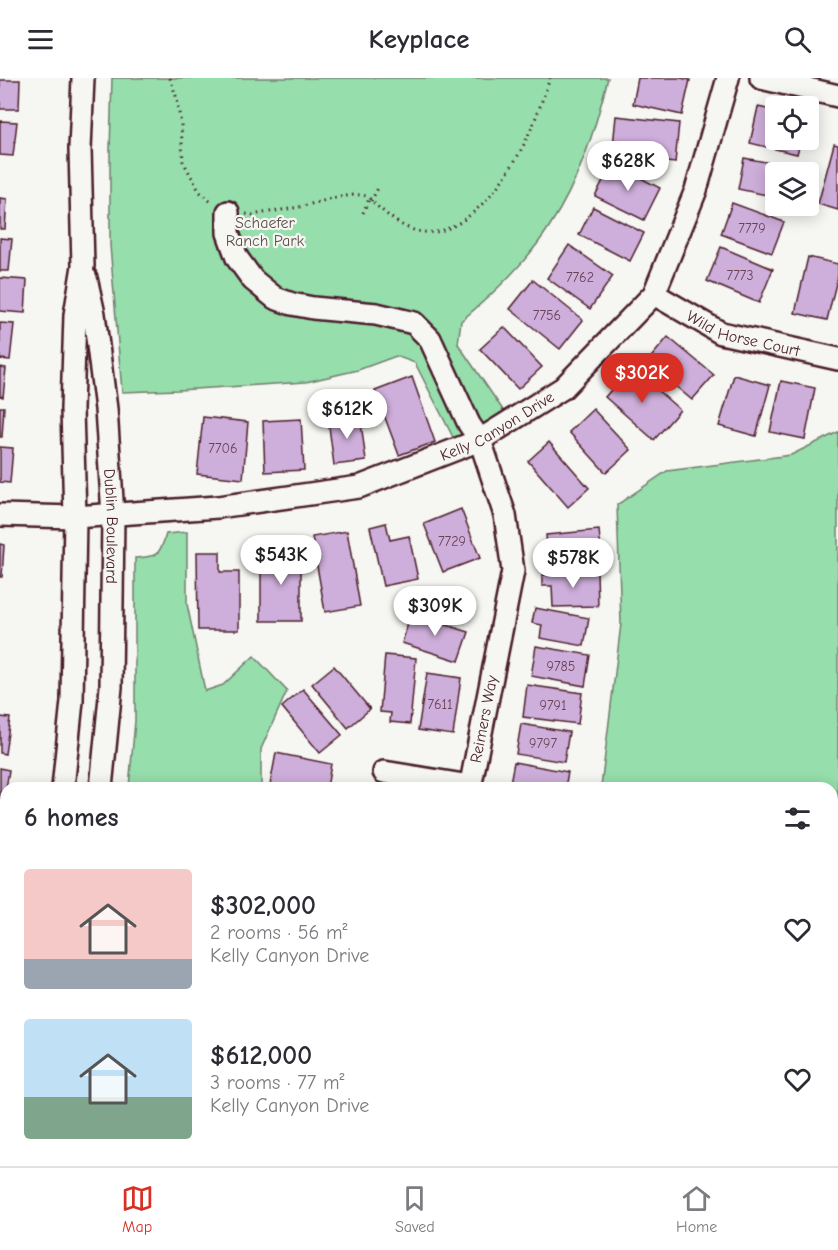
<!DOCTYPE html>
<html lang="en">
<head>
<meta charset="utf-8">
<style>
	:root { --surface:#fff; --page:#f7f7f7; --text:#2b2b33; --muted:#7c7c81; --line:#e1e1e2; --accent:#d93025 }
	body { margin:0; font-family:"Comic Neue",sans-serif; background:var(--page); color:var(--text); height:100vh; display:flex; flex-direction:column; font-size:22px; white-space:nowrap }
	* { box-sizing:border-box; margin:0 }
	p { font-size:20px; color:var(--muted) }
	.icon { flex:none; width:33px; height:33px; fill:none; stroke:currentColor; stroke-width:2; stroke-linecap:round; stroke-linejoin:round }
	.map { position:relative; flex:1; overflow:hidden }
	.drawer { position:absolute; left:0px; top:704px; width:838px; height:386px; display:flex; flex-direction:column; background:var(--surface); border-radius:18px 18px 0 0; box-shadow:0 3px 15px #0003 }
	.drawer>* { flex:none }
	.controls { position:absolute; left:765px; top:18px; display:grid; gap:12px }
	.controls a { display:grid; place-items:center; width:54px; height:54px; border-radius:6px; background:var(--surface); box-shadow:0 3px 15px #0003; font-size:30px }
	.price { position:absolute; translate:-50% -51px; padding:0 14px; border-radius:21px; background:#fff; color:#222; font-size:20px; line-height:39px; filter:drop-shadow(0 2px 3px #0008) }
	.price::after { content:''; position:absolute; left:50%; top:36px; width:18px; height:14px; margin-left:-9px; background:inherit; clip-path:polygon(0 0,100% 0,50% 100%) }
	.price.active { background:var(--accent); color:#fff }
	ul { padding:0; list-style:none }
	li { display:flex; align-items:center; gap:18px; height:150px; padding:0 24px }
	li span { display:grid; place-items:center; flex:none; width:168px; height:120px; border-radius:6px; color:#555 }
	li>.icon { margin-inline-start:auto }
	span .icon { width:72px; height:72px; fill:#fffc; stroke-width:1 }
	li b { font-size:26px }
	h2 { display:flex; justify-content:space-between; align-items:center; height:72px; padding:0 24px; font-size:26px }
	header { display:flex; justify-content:space-between; align-items:center; height:78px; padding:0 24px; background:var(--surface); font-size:27px; font-weight:800 }
	.menu { display:flex; justify-content:space-around; align-items:center; height:84px; border-top:2px solid var(--line); background:var(--surface); font-size:16px; color:var(--muted) }
	.menu a { display:grid; justify-items:center; gap:3px }
	.menu .active { color:var(--accent) }
	.map>svg:first-child { display:block }
	.green { fill:#96deac; stroke:#707e6c; stroke-width:1.5 }
	.building { fill:#ceaeda; stroke:#4a1f2b; stroke-width:1.5 }
	.lines { fill:none; stroke-linecap:round; stroke-linejoin:round }
	.minor-casing { stroke:#4a1f2b; stroke-width:26 }
	.path { stroke:#4a1f2b; stroke-width:3; stroke-dasharray:1.5 4.5; stroke-linecap:butt }
	.minor { stroke:#f6f6f2; stroke-width:21 }
	.labels { text-anchor:middle; stroke-width:4.5; stroke-linejoin:round; paint-order:stroke }
	.number-label { font-size:14px; fill:#6b4357 }
	.park-label { font-size:16px; fill:#5d4f4b; stroke:#f6f6f2 }
	.street-label { font-size:16px; fill:#4a1f2b; stroke:#f6f6f2 }
</style>
</head>
<body>
<header><svg class="icon" aria-label="menu" viewBox="0 0 24 24"><path d="M4 6h16M4 12h16M4 18h16"/></svg>Keyplace<svg class="icon" aria-label="search" viewBox="0 0 24 24"><circle cx="10" cy="10" r="6"/><path d="M15 15l6 6"/></svg></header>
<div class="map">
<svg width="838" height="1088" viewBox="0 0 838 1088">
	<rect width="100%" height="100%" fill="#f6f6f2"/>
	<filter id="ink" filterUnits="userSpaceOnUse"><feTurbulence type="fractalNoise" baseFrequency=".0167" numOctaves="2"/><feDisplacementMap in="SourceGraphic" scale="12" xChannelSelector="R" yChannelSelector="G"/><feConvolveMatrix kernelMatrix="1 2 1 2 8 2 1 2 1" color-interpolation-filters="sRGB"/></filter>
	<g filter="url(#ink)">
		<!-- green -->
		<g class="green">
			<path d="M112 0H608C595 52 579 104 549 149 526 185 494 215 461 243L458 266 505 335 455 363 415 285 396 278 358 292 306 304 178 312 122 314 110 167V73Z"/>
			<path d="M838 354V1088H536V1083H832V710L601 709 621 546 617 427 667 393 791 377Z"/>
			<path d="M187 454V526L205 613 223 607 254 578 287 613 261 671V709H129L135 643V480C156 479 160 478 166 456Z"/>
			<path d="M16 1083H267V1088H14Z"/>
		</g>
		<!-- building -->
		<g class="building">
			<path d="M638 0H681L690 2 682 37 633 26Z"/>
			<path d="M0 2H20L19 31H0Z"/>
			<path d="M758 29 776 33V62H801L797 76 750 65Z"/>
			<path d="M616 38 679 45 675 85 612 78Z"/>
			<path d="M0 43 17 44 13 78 0 77Z"/>
			<path d="M834 66 838 67V132L818 126Z"/>
			<path d="M744 80 792 89 791 94H776V119L738 111Z"/>
			<path d="M612 85 660 110 644 142 595 118Z"/>
			<path d="M0 120 7 121 5 151H0Z"/>
			<path d="M732 125 784 144 772 175 721 156Z"/>
			<path d="M593 129 644 155 630 183 579 157Z"/>
			<path d="M0 160 12 161 9 193H0Z"/>
			<path d="M569 167 613 198 590 231 547 200Z"/>
			<path d="M721 169 773 191 759 225 707 203Z"/>
			<path d="M808 179 838 186V197L827 242 795 235Z"/>
			<path d="M0 200 27 202 25 235 0 233Z"/>
			<path d="M533 202 583 242 560 271 510 231Z"/>
			<path d="M0 245 14 246 10 282 0 281Z"/>
			<path d="M504 249 542 289 518 311 480 271Z"/>
			<path d="M668 259 714 297 692 322 647 284Z"/>
			<path d="M0 289 6 290 3 319 0 318Z"/>
			<path d="M631 289 680 332 654 362 605 319Z"/>
			<path d="M734 297 770 307 756 358 719 348Z"/>
			<path d="M412 299 435 364 399 377 375 313Z"/>
			<path d="M781 303 815 310 805 361 770 354Z"/>
			<path d="M0 329H4L2 359H0Z"/>
			<path d="M593 331 631 372 606 395 569 354Z"/>
			<path d="M360 337 366 383 334 387 328 341Z"/>
			<path d="M203 339 248 344 243 401 197 396Z"/>
			<path d="M301 341 304 392 265 394 263 343Z"/>
			<path d="M549 364 589 410 568 429 528 383Z"/>
			<path d="M0 369 13 370 10 405 0 404Z"/>
			<path d="M461 431 480 480 443 494 424 446Z"/>
			<path d="M386 445 390 462 409 458 418 501 383 508 370 449Z"/>
			<path d="M599 452 602 484 549 490 546 457Z"/>
			<path d="M347 453 360 528 325 534 312 459Z"/>
			<path d="M0 466 4 467 2 499H0Z"/>
			<rect x="261" y="473" width="40" height="70"/>
			<path d="M197 474H220V494H239V552H198Z"/>
			<path d="M597 494 598 528 553 529 552 508H542V497Z"/>
			<path d="M535 530 589 540 584 568 540 560 542 547 532 545Z"/>
			<path d="M411 536 469 554 459 583 402 565Z"/>
			<path d="M536 568 590 577 585 608 531 598Z"/>
			<path d="M385 577 416 580 410 646 390 644 391 635 380 634Z"/>
			<path d="M334 588 370 631 348 650 312 606Z"/>
			<path d="M427 595 461 600 453 657 418 652Z"/>
			<path d="M527 607 582 615 578 646 523 639Z"/>
			<path d="M303 611 342 657 320 675 282 629Z"/>
			<path d="M0 639 10 640 5 676 0 675Z"/>
			<path d="M521 646 569 654 564 684 516 676Z"/>
			<path d="M276 675 331 686 327 710H283L270 707Z"/>
			<path d="M514 684 568 694 565 710H509Z"/>
			<path d="M0 690 9 692 4 724 0 723Z"/>
			<path d="M329 1083H382V1088L329 1087Z"/>
			<rect x="465" y="1083" width="46" height="5"/>
		</g>
		<g class="lines">
			<!-- minor casing -->
			<g class="minor-casing">
				<g id="minor">
					<path d="M761 0 838 18"/>
					<path d="M228 134V155L237 180 253 202 275 220 292 226 313 230 376 236 414 245 430 261 469 346 480 362 505 437 513 493 470 710"/>
					<path id="s1" d="M86 200 94 236 106 331 113 437 111 609 101 710"/>
					<path id="s2" d="M654 216 721 255 838 281"/>
					<path id="s3" d="M0 437 75 439 218 429 359 409 480 362 563 310 654 216 696 112 728 0"/>
					<path d="M384 694 470 708"/>
					<path d="M63 710 72 623 75 439 72 331 75 237 83 188 80 71 83 0"/>
					<path d="M0 960 6 946"/>
					<path d="M0 1051 6 1038"/>
					<path d="M416 1083V1088"/>
				</g>
			</g>
			<!-- path -->
			<g class="path">
				<path d="M170 0 176 18 181 46 183 83 199 113 212 125"/>
				<path d="M371 123 378 110"/>
				<path d="M363 135 369 121"/>
				<path d="M246 136 253 137C268 134 284 132 299 129 313 126 353 113 366 118 370 120 374 125 377 128 391 140 404 152 424 154 468 159 511 95 527 60 536 41 543 20 550 0"/>
			</g>
			<!-- minor -->
			<use href="#minor" class="minor"/>
		</g>
	</g>
	<g class="labels">
		<!-- number labels -->
		<g class="number-label">
			<text x="752" y="155">7779</text>
			<text x="740" y="202">7773</text>
			<text x="580" y="204">7762</text>
			<text x="547" y="242">7756</text>
			<text x="223" y="375">7706</text>
			<text x="452" y="468">7729</text>
			<text x="561" y="593">9785</text>
			<text x="440" y="631">7611</text>
			<text x="553" y="632">9791</text>
			<text x="543" y="670">9797</text>
		</g>
		<!-- park labels -->
		<g class="park-label">
			<text x="265" y="150">Schaefer<tspan x="265" dy="18">Ranch Park</tspan></text>
		</g>
		<!-- street labels -->
		<g class="street-label">
			<text dy="6" stroke="none"><textPath href="#s2" startOffset="99">Wild Horse Court</textPath></text>
			<text dy="6" stroke="none"><textPath href="#s3" startOffset="512">Kelly Canyon Drive</textPath></text>
			<text dy="6" stroke="none"><textPath href="#s1" startOffset="250">Dublin Boulevard</textPath></text>
			<text transform="translate(483 641) rotate(-79)" y="6">Reimers Way</text>
		</g>
	</g>
</svg>
<div class="controls">
<a><svg class="icon" aria-label="locate" viewBox="0 0 24 24"><circle cx="12" cy="12" r="6"/><path d="M12 2v4M12 18v4M2 12h4M18 12h4"/></svg></a>
<a><svg class="icon" aria-label="layers" viewBox="0 0 24 24"><path d="M12 4l9 5-9 5-9-5zM3 14l9 5 9-5"/></svg></a>
</div>
<b class="price" style="left:628px;top:114px">$628K</b>
<b class="price active" style="left:642px;top:326px">$302K</b>
<b class="price" style="left:347px;top:362px">$612K</b>
<b class="price" style="left:281px;top:508px">$543K</b>
<b class="price" style="left:573px;top:511px">$578K</b>
<b class="price" style="left:435px;top:559px">$309K</b>
<section class="drawer">
<h2>6 homes<svg class="icon" aria-label="filters" viewBox="0 0 24 24"><path d="M4 7h16M4 17h16"/><circle cx="9" cy="7" r="2"/><circle cx="15" cy="17" r="2"/></svg></h2>
<ul>
<li><span style="background:linear-gradient(#f6c9c9 75%,#9aa5b1 0)"><svg class="icon" aria-label="home" viewBox="0 0 24 24"><path d="M3 11l9-7 9 7M6 9v11h12V9"/></svg></span><div><b>$302,000</b><p>2 rooms · 56 m²</p><p>Kelly Canyon Drive</p></div><svg class="icon" aria-label="heart" viewBox="0 0 24 24"><path d="M12 20l-8-8c-3-5 5-10 8-4 3-6 11-1 8 4z"/></svg></li>
<li><span style="background:linear-gradient(#bfe0f5 65%,#7fa58c 0)"><svg class="icon" aria-label="home" viewBox="0 0 24 24"><path d="M3 11l9-7 9 7M6 9v11h12V9"/></svg></span><div><b>$612,000</b><p>3 rooms · 77 m²</p><p>Kelly Canyon Drive</p></div><svg class="icon" aria-label="heart" viewBox="0 0 24 24"><path d="M12 20l-8-8c-3-5 5-10 8-4 3-6 11-1 8 4z"/></svg></li>
</ul>
</section>
</div>
<nav class="menu">
<a class="active"><svg class="icon" aria-label="map" viewBox="0 0 24 24"><path d="M3 6l6-2 6 2 6-2v14l-6 2-6-2-6 2zM9 4v14M15 6v14"/></svg>Map</a>
<a><svg class="icon" aria-label="saved" viewBox="0 0 24 24"><path d="M7 4h10v16l-5-4-5 4z"/></svg>Saved</a>
<a><svg class="icon" aria-label="home" viewBox="0 0 24 24"><path d="M3 11l9-7 9 7M6 9v11h12V9"/></svg>Home</a>
</nav>
</body>
</html>
